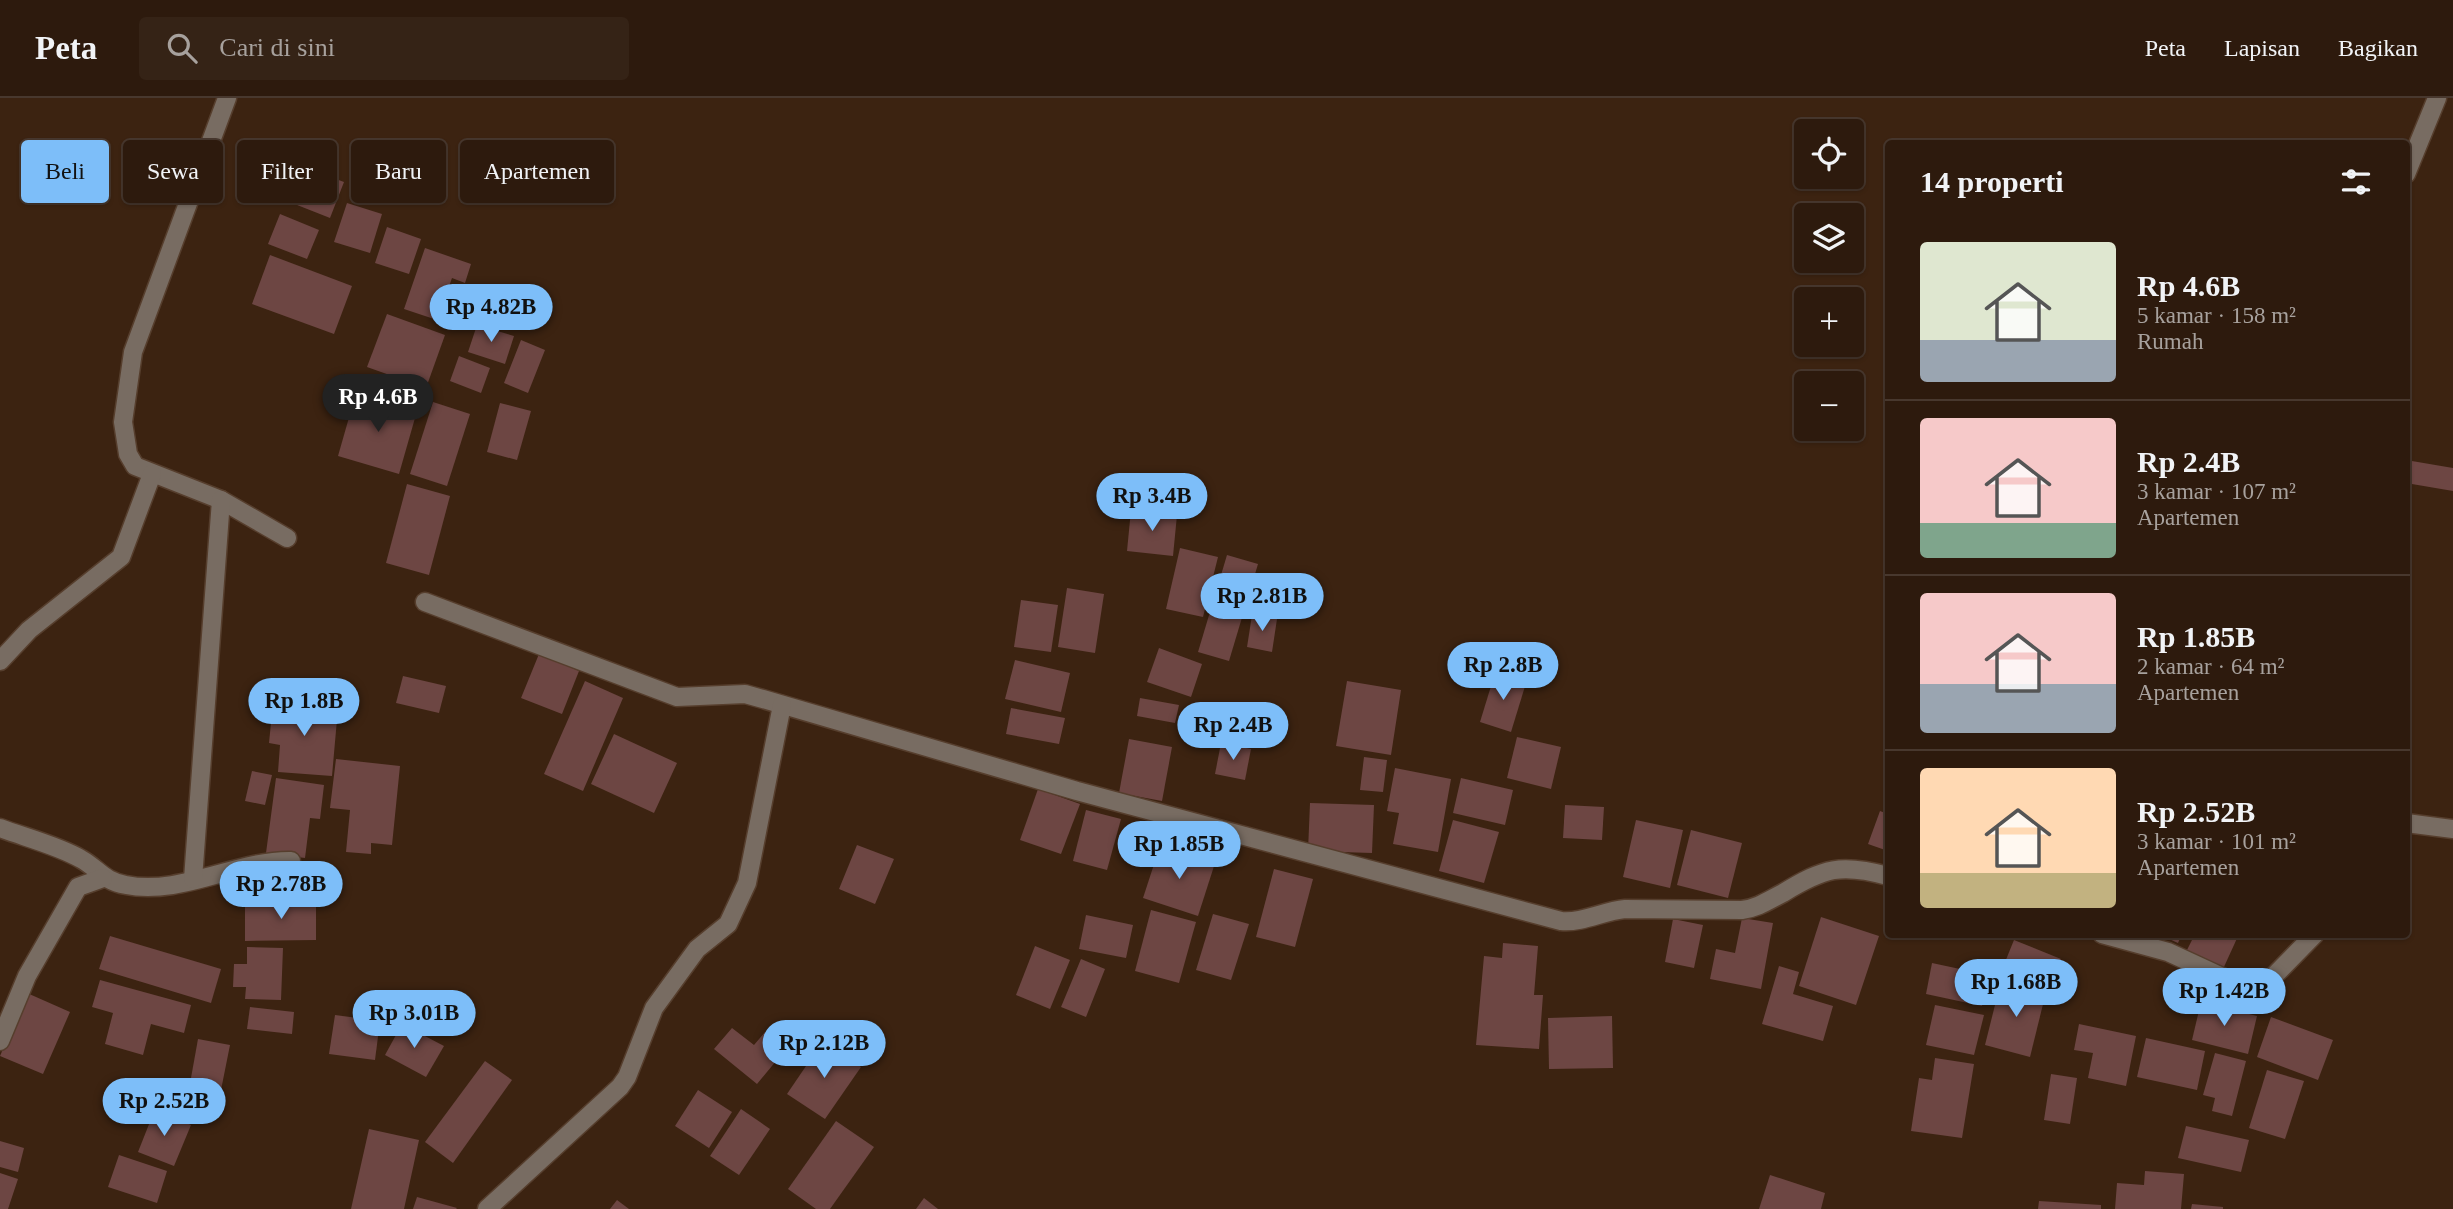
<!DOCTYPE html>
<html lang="id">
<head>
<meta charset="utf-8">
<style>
	:root { --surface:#2d1a0d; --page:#352316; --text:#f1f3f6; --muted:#a7a19d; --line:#48382e; --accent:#7dbef9 }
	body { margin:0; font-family:Georgia,serif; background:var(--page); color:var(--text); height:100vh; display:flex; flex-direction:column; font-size:26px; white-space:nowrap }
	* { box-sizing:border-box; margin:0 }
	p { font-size:23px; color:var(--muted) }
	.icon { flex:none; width:38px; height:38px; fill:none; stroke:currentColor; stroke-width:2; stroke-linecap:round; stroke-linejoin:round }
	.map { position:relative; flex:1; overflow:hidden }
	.panel { position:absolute; left:1885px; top:42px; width:525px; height:798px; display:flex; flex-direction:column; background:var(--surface); border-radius:7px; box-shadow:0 2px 5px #0004,0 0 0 2px var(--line) }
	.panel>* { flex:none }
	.banner { position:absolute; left:21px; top:42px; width:665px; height:63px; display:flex; gap:14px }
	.buttons { position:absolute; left:1794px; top:21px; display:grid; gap:14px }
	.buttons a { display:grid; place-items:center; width:70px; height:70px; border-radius:7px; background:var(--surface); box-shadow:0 2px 5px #0004,0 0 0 2px var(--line); font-size:35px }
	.price { position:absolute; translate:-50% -60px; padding:0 16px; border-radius:24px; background:var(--accent); color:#111; font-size:23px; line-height:46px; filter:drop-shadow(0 2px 4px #0008) }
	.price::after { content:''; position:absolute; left:50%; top:42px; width:21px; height:16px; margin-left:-10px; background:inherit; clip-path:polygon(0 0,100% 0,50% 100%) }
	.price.selected { background:#222; color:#fff }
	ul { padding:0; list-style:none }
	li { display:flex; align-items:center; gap:21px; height:175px; padding:0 35px }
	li+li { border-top:2px solid var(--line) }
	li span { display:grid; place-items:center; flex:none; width:196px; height:140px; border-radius:7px; color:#555 }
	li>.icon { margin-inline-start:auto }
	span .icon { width:84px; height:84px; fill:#fffc; stroke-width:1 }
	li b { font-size:30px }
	h2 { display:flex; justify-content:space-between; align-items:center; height:84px; padding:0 35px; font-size:30px }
	.tag { padding:0 24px; border-radius:7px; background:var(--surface); box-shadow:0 2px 5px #0004,0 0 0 2px var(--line); font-size:24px; line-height:63px }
	.tag.selected { background:var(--accent); color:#111 }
	header { display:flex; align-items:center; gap:42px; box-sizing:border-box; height:98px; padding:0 35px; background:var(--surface); border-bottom:2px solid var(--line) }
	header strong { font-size:33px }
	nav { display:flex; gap:38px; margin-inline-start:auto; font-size:24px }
	.search { width:490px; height:63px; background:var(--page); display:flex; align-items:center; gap:18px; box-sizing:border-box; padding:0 24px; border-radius:7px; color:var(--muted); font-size:26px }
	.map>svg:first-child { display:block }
	.building { fill:#6d4643 }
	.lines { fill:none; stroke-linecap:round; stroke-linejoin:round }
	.minor-casing { stroke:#563e2d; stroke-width:21 }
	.minor { stroke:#786c62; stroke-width:18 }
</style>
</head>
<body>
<header>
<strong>Peta</strong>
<div class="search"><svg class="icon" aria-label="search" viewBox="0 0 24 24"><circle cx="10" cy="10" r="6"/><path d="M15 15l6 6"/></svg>Cari di sini</div>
<nav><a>Peta</a><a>Lapisan</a><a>Bagikan</a></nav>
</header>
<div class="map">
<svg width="2453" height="1111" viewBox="0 0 2453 1111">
	<rect width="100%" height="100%" fill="#3c2311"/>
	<!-- building -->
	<g class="building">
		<path d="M301 68 344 84 330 120 287 103Z"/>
		<path d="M347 105 382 116 370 155 334 144Z"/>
		<path d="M280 116 319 132 307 161 268 146Z"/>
		<path d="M387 129 421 141 409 176 375 165Z"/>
		<path d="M425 150 471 166 465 185 452 180 437 222 404 211Z"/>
		<path d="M270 157 352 188 334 236 252 206Z"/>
		<path d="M387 216 445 237 426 290 367 269Z"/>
		<path d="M477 227 514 238 505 266 468 254Z"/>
		<path d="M521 242 545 252 528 295 504 285Z"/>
		<path d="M459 258 490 270 481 295 450 283Z"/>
		<path d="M356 295 417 313 399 376 338 358Z"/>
		<path d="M433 304 470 316 447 388 410 376Z"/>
		<path d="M500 305 531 313 517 362 487 354Z"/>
		<path d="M2406 362 2453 370V393L2406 385Z"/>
		<path d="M407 386 450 398 429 477 386 465Z"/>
		<path d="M1131 412 1177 417 1173 458 1127 453Z"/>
		<path d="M1180 450 1218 459 1203 519 1166 511Z"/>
		<path d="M1227 457 1258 466 1229 563 1198 554Z"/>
		<path d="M1067 490 1104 496 1095 555 1058 549Z"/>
		<path d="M1021 502 1058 507 1051 554 1014 549Z"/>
		<path d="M1252 517 1277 521 1272 554 1247 549Z"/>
		<path d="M1159 550 1202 566 1191 599 1147 584Z"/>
		<path d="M539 556 579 573 562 616 521 600Z"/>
		<path d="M1015 562 1070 575 1061 614 1005 601Z"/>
		<path d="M1495 575 1526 585 1511 634 1480 624Z"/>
		<path d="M403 578 446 588 439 615 396 605Z"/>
		<path d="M585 583 623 600 583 693 544 676Z"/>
		<path d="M1347 583 1401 592 1391 657 1336 648Z"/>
		<path d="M1140 600 1179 607 1175 625 1137 618Z"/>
		<path d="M273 605 338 610 332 678 278 674 280 647 269 645Z"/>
		<path d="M1011 610 1065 620 1059 646 1006 636Z"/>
		<path d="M614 636 677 665 654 715 591 686Z"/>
		<path d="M1517 639 1561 649 1551 691 1507 680Z"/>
		<path d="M1129 641 1172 649 1162 703 1119 695Z"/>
		<path d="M1221 645 1251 651 1245 682 1215 676Z"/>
		<path d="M1364 659 1387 662 1383 694 1360 692Z"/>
		<path d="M336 661 400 668 392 747 371 745V756L346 754 350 712 330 710Z"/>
		<path d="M1395 670 1451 681 1438 754 1393 746 1399 715 1387 713Z"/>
		<path d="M252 673 272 677 265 707 245 703Z"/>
		<path d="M276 680 324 687 320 721 310 720 305 760 266 755Z"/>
		<path d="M1461 680 1513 692 1505 727 1453 715Z"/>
		<path d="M1038 691 1080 706 1061 756 1020 742Z"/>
		<path d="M1310 705 1374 707 1372 755 1308 753Z"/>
		<path d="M1565 707 1604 709 1602 742 1563 740Z"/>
		<path d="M1086 712 1121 721 1107 772 1073 763Z"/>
		<path d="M1880 713 1888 716V753L1868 746Z"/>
		<path d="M1453 722 1499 734 1484 785 1439 773Z"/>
		<path d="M1636 722 1683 732 1670 790 1623 779Z"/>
		<path d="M1691 732 1742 745 1728 800 1677 787Z"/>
		<path d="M857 747 894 761 875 806 839 791Z"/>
		<path d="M1160 748 1215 765 1198 818 1143 800Z"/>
		<path d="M1274 771 1313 781 1295 849 1256 839Z"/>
		<path d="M316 802V842L245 843V803Z"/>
		<path d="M1151 812 1196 824 1179 885 1135 873Z"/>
		<path d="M1213 816 1249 826 1231 882 1196 872Z"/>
		<path d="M1086 817 1133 827 1126 860 1079 851Z"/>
		<path d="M1821 819 1879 838 1856 907 1799 888Z"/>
		<path d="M1742 820 1773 825 1761 891 1710 881 1716 851 1735 855Z"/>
		<path d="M1673 821 1703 827 1694 870 1665 864Z"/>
		<path d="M2158 836H2182L2178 845Z"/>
		<path d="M2195 836H2239L2223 871 2186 854Z"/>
		<path d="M110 838 221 871 211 905 99 871Z"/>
		<path d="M2014 842 2061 861 2049 888 2003 869Z"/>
		<path d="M1503 845 1538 848 1534 897H1543L1539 951 1476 947 1484 858 1502 860Z"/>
		<path d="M1035 848 1070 862 1050 911 1016 897Z"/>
		<path d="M247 849 283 850 281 902 245 901 246 889H233L234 866H247Z"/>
		<path d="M1081 861 1105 871 1086 919 1061 909Z"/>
		<path d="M1932 865 1988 877 1982 908 1926 896Z"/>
		<path d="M1779 868 1799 874 1793 896 1833 908 1823 943 1762 926Z"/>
		<path d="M100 882 191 907 184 935 151 926 143 957 105 946 113 915 92 909Z"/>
		<path d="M2001 883 2046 894 2030 959 1985 947Z"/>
		<path d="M27 895 70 914 43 976 0 958Z"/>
		<path d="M2201 904 2257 918 2248 956 2192 942Z"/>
		<path d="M1935 907 1984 917 1974 957 1926 947Z"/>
		<path d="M250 909 294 914 292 936 247 931Z"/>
		<path d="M335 917 380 923 375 962 329 956Z"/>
		<path d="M1612 918 1613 970 1549 971 1548 920Z"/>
		<path d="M2271 919 2333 942 2318 982 2257 959Z"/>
		<path d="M402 926 444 948 426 979 385 957Z"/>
		<path d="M2079 926 2136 938 2126 988 2088 980 2093 955 2074 952Z"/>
		<path d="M732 930 754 947 765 934 786 951 757 986 714 951Z"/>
		<path d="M2146 940 2205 953 2197 992 2137 979Z"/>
		<path d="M198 941 230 947 220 997 189 991Z"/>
		<path d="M823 943 861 969 825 1021 787 996Z"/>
		<path d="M2215 955 2246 963 2232 1018 2212 1013 2215 1000 2203 997Z"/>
		<path d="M1935 960 1974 966 1962 1040 1911 1033 1919 980 1932 982Z"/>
		<path d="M485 963 512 982 453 1065 425 1044Z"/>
		<path d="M2267 972 2304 983 2285 1041 2249 1030Z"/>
		<path d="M2051 976 2077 980 2070 1026 2044 1022Z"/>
		<path d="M698 992 732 1014 709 1050 675 1028Z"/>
		<path d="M155 1011 191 1027 174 1068 138 1054Z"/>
		<path d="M741 1011 770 1031 739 1077 710 1058Z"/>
		<path d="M836 1023 874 1049 830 1111H816L788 1091Z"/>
		<path d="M2186 1028 2249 1042 2241 1074 2178 1060Z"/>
		<path d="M369 1031 419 1042 404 1111H351Z"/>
		<path d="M0 1043 24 1050 18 1074 0 1069Z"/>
		<path d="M119 1057 167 1073 157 1105 108 1089Z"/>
		<path d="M2145 1073 2184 1076 2181 1111H2115L2117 1085 2144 1087Z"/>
		<path d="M0 1075 18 1081 8 1111H0Z"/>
		<path d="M1770 1077 1825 1095 1821 1111H1759Z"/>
		<path d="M417 1099 457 1110 456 1111H413Z"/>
		<path d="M924 1100 938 1111H916Z"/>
		<path d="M617 1102 629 1111H610Z"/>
		<path d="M2039 1103 2101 1107V1111H2038Z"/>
		<path d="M2192 1106 2223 1109V1111H2191Z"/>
	</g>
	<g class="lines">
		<!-- minor casing -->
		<g class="minor-casing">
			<g id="minor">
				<path d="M227 0 133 254 123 324 128 356 135 368 221 402 287 440"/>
				<path d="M2406 76 2437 0"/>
				<path d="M425 504 677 599 745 596 763 601 1077 693 1561 823C1583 825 1603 813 1625 811L1742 812C1758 810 1769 802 1783 795 1824 770 1841 765 1888 778"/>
				<path d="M0 563 29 532 121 459 152 376"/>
				<path d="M2406 725 2453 731"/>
				<path d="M0 730C24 739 59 748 81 761 99 771 103 783 126 787 180 798 237 762 291 763"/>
				<path d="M193 781 221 402"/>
				<path d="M2102 836 2168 854 2235 885 2251 888 2268 884 2315 836"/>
				<path d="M0 943 27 878 78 789 103 780"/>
				<path d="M487 1111 620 989 627 979 654 910 697 851 728 826 747 785 782 607"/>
			</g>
		</g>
		<!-- minor -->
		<use href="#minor" class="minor"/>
	</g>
</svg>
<div class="buttons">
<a><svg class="icon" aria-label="locate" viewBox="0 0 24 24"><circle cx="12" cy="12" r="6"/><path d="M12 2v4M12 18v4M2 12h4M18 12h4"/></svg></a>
<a><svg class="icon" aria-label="layers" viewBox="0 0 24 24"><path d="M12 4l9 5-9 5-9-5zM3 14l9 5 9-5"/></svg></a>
<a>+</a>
<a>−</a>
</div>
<b class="price" style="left:491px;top:246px">Rp 4.82B</b>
<b class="price selected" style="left:378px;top:336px">Rp 4.6B</b>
<b class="price" style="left:1152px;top:435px">Rp 3.4B</b>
<b class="price" style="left:1262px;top:535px">Rp 2.81B</b>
<b class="price" style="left:1503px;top:604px">Rp 2.8B</b>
<b class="price" style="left:304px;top:640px">Rp 1.8B</b>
<b class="price" style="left:1233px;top:664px">Rp 2.4B</b>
<b class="price" style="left:1179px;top:783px">Rp 1.85B</b>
<b class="price" style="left:281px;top:823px">Rp 2.78B</b>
<b class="price" style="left:2016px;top:921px">Rp 1.68B</b>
<b class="price" style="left:2224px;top:930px">Rp 1.42B</b>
<b class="price" style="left:414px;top:952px">Rp 3.01B</b>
<b class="price" style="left:824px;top:982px">Rp 2.12B</b>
<b class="price" style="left:164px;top:1040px">Rp 2.52B</b>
<div class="banner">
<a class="tag selected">Beli</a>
<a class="tag">Sewa</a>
<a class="tag">Filter</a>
<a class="tag">Baru</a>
<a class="tag">Apartemen</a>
</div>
<section class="panel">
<h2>14 properti<svg class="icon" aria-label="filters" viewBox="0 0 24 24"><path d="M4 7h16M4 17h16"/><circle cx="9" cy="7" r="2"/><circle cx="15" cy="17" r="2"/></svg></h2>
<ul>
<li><span style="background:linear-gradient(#dfe7d0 70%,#9aa5b1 0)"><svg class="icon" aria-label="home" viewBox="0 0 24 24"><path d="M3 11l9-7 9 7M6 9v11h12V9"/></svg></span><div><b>Rp 4.6B</b><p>5 kamar · 158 m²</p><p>Rumah</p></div></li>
<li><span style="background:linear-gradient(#f6c9c9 75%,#7fa58c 0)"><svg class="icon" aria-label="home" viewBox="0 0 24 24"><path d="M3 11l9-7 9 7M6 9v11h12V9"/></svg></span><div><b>Rp 2.4B</b><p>3 kamar · 107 m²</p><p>Apartemen</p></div></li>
<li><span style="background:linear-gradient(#f6c9c9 65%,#9aa5b1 0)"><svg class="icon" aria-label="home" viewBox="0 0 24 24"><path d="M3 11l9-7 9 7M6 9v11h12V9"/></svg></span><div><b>Rp 1.85B</b><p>2 kamar · 64 m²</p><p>Apartemen</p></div></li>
<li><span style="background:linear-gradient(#ffd9b3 75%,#c2b280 0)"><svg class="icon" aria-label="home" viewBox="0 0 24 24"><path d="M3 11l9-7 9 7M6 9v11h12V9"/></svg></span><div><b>Rp 2.52B</b><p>3 kamar · 101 m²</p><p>Apartemen</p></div></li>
</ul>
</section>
</div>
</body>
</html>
